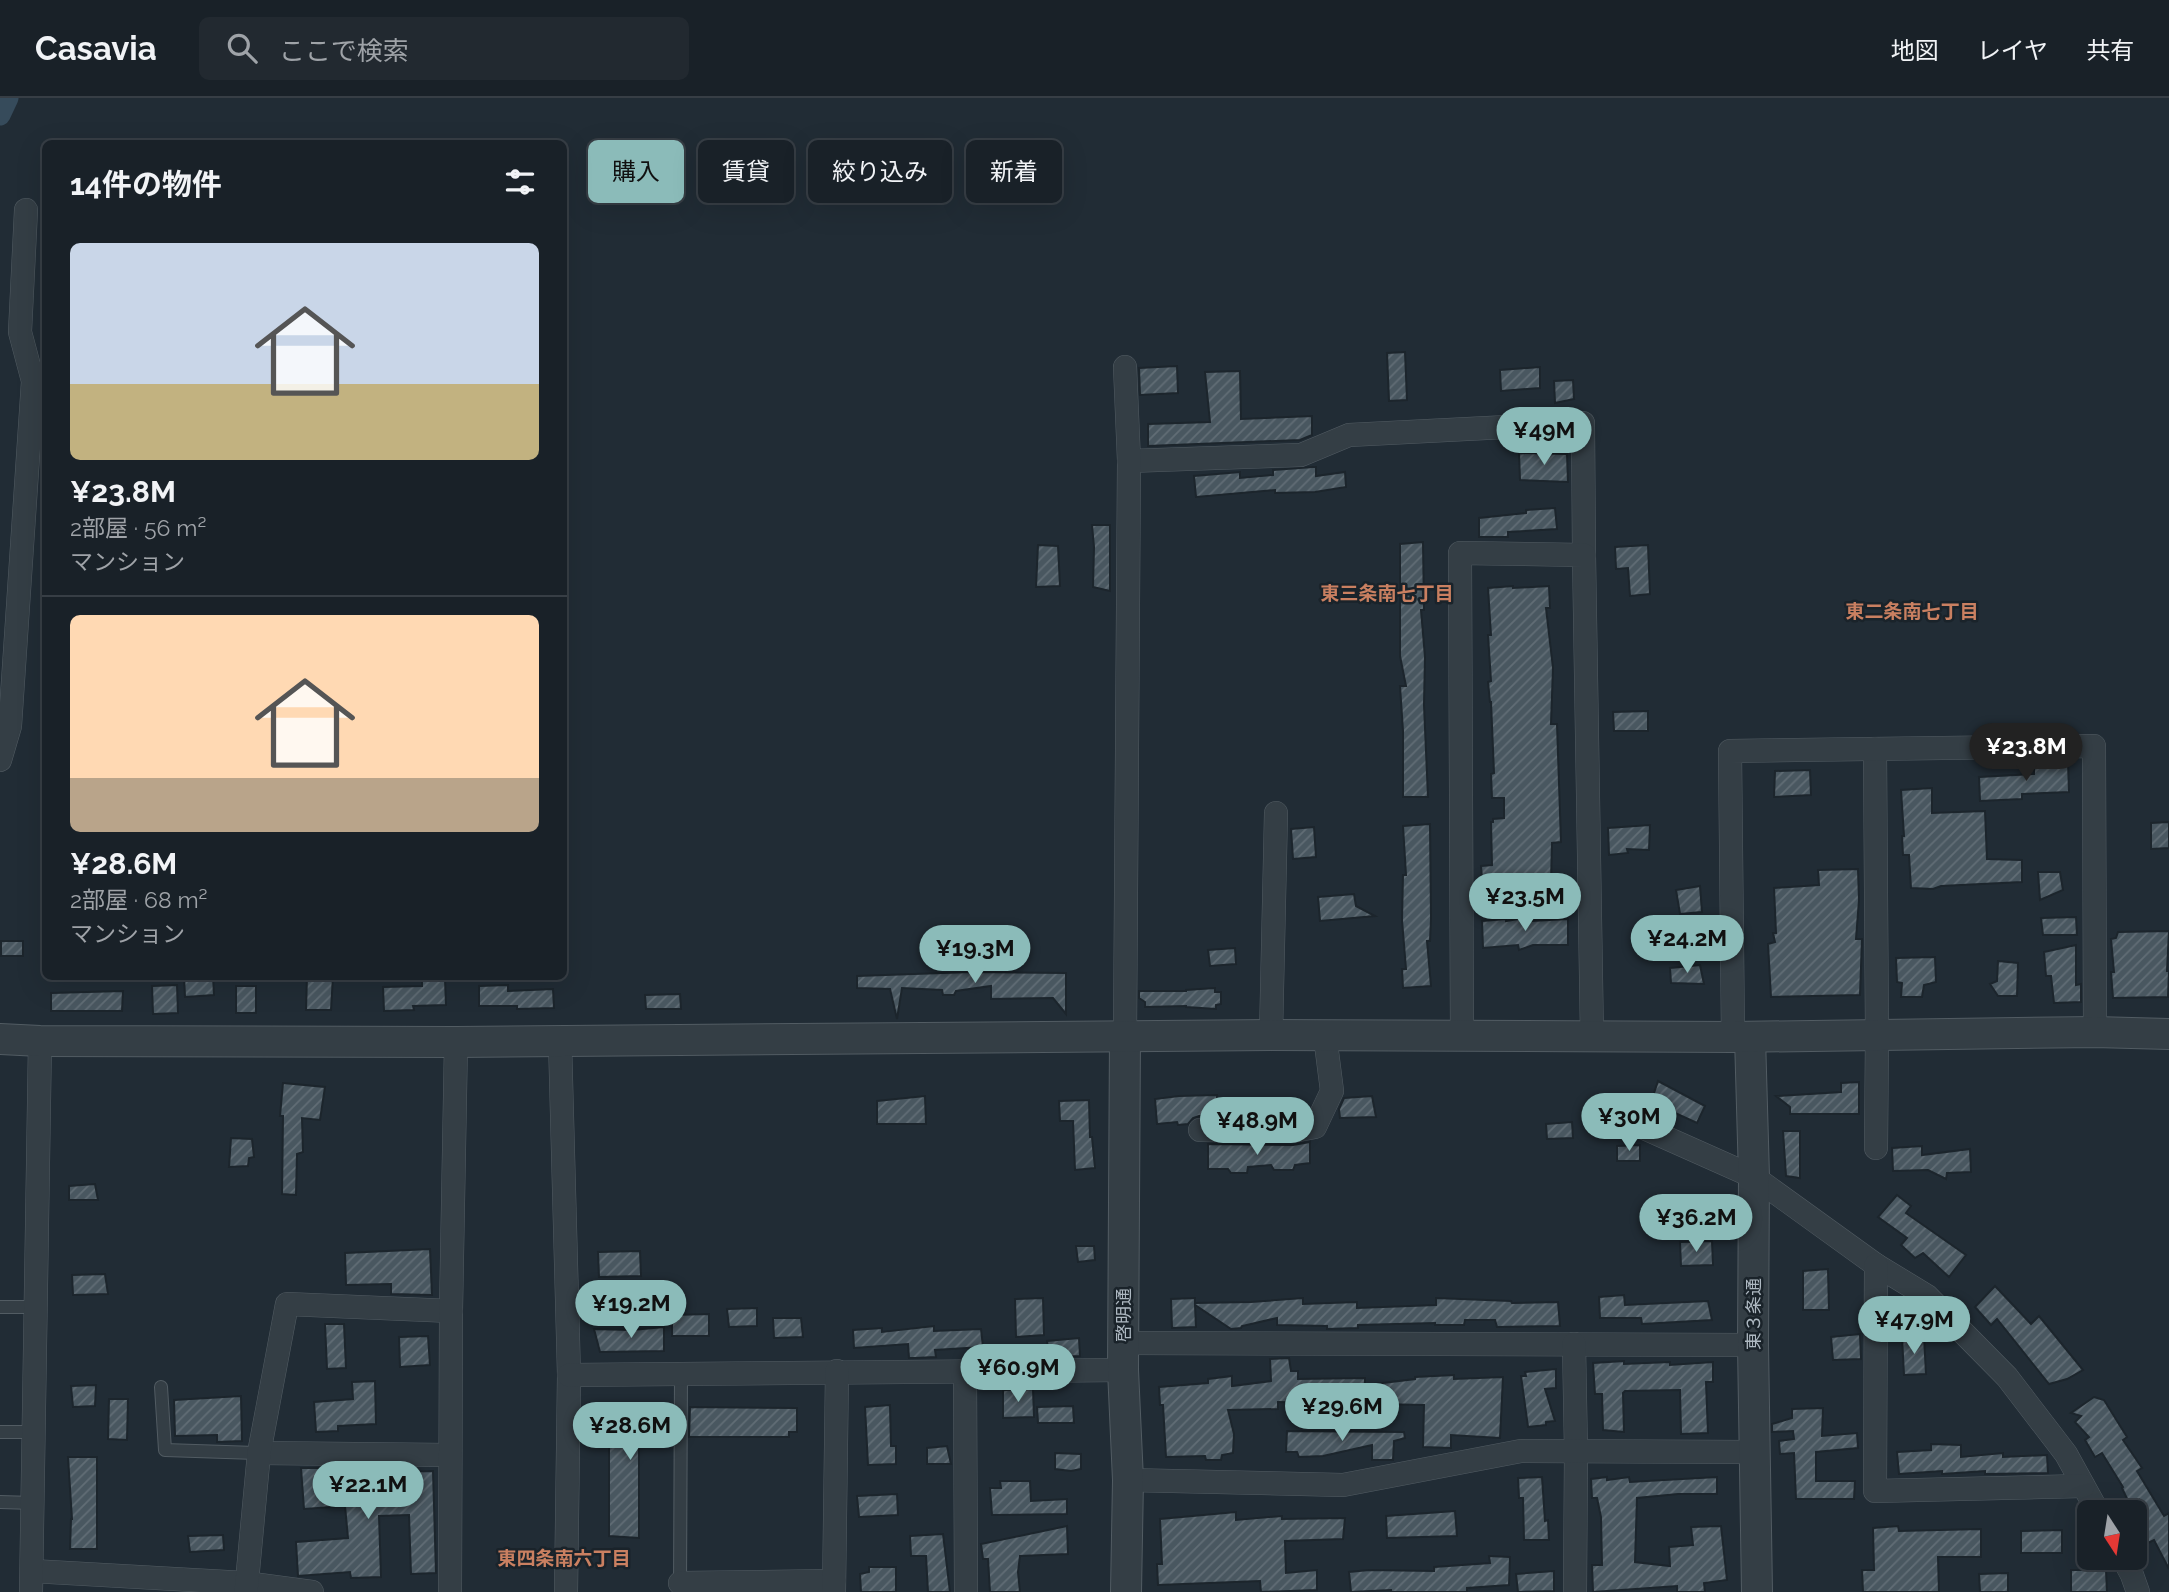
<!DOCTYPE html>
<html lang="ja">
<head>
<meta charset="utf-8">
<style>
	:root { --surface:#192128; --page:#222930; --text:#f1f3f6; --muted:#9fa3a8; --line:#373e45; --accent:#8bbbb9 }
	body { margin:0; font-family:Raleway,"Noto Sans JP",sans-serif; background:var(--page); color:var(--text); height:100vh; display:flex; flex-direction:column; font-size:26px; white-space:nowrap }
	* { box-sizing:border-box; margin:0 }
	p { font-size:23px; color:var(--muted) }
	.icon { flex:none; width:38px; height:38px; fill:none; stroke:currentColor; stroke-width:2; stroke-linecap:round; stroke-linejoin:round }
	.map { position:relative; flex:1; overflow:hidden }
	.drawer { position:absolute; left:42px; top:42px; width:525px; height:840px; display:flex; flex-direction:column; background:var(--surface); border-radius:10px; box-shadow:0 7px 28px #0002,0 0 0 2px var(--line) }
	.drawer>* { flex:none }
	.banner { position:absolute; left:588px; top:42px; width:665px; height:63px; display:flex; gap:14px }
	.needle { width:46px; rotate:168deg }
	.controls { position:absolute; left:2077px; top:1402px; display:grid; gap:14px }
	.controls a { display:grid; place-items:center; width:70px; height:70px; border-radius:10px; background:var(--surface); box-shadow:0 7px 28px #0002,0 0 0 2px var(--line); font-size:35px }
	.price { position:absolute; translate:-50% -60px; padding:0 16px; border-radius:24px; background:var(--accent); color:#111; font-size:23px; line-height:46px; filter:drop-shadow(0 2px 4px #0008) }
	.price::after { content:''; position:absolute; left:50%; top:42px; width:21px; height:16px; margin-left:-10px; background:inherit; clip-path:polygon(0 0,100% 0,50% 100%) }
	.price.on { background:#222; color:#fff }
	ul { padding:0; list-style:none }
	li { display:grid; align-content:center; gap:14px; height:371px; padding:0 28px }
	li+li { border-top:2px solid var(--line) }
	li span { display:grid; place-items:center; height:217px; border-radius:10px; color:#555 }
	li>.icon { margin-inline-start:auto }
	span .icon { width:126px; height:126px; fill:#fffc; stroke-width:1 }
	li b { font-size:30px }
	h2 { display:flex; justify-content:space-between; align-items:center; height:84px; padding:0 28px; font-size:30px }
	.pill { padding:0 24px; border-radius:10px; background:var(--surface); box-shadow:0 7px 28px #0002,0 0 0 2px var(--line); font-size:24px; line-height:63px }
	.pill.on { background:var(--accent); color:#111 }
	header { display:flex; align-items:center; gap:42px; box-sizing:border-box; height:98px; padding:0 35px; background:var(--surface); border-bottom:2px solid var(--line) }
	header strong { font-size:33px }
	nav { display:flex; gap:38px; margin-inline-start:auto; font-size:24px }
	.search { width:490px; height:63px; background:var(--page); display:flex; align-items:center; gap:18px; box-sizing:border-box; padding:0 24px; border-radius:10px; color:var(--muted); font-size:26px }
	.map>svg:first-child { display:block }
	.lines { fill:none; stroke-linecap:round; stroke-linejoin:round }
	.canal { stroke:#364b5b; stroke-width:21 }
	.building { fill:url(#building-hatch); stroke:#1c252c; stroke-width:2 }
	.service-casing { stroke:#525c63; stroke-width:14 }
	.minor-casing { stroke:#525c63; stroke-width:24 }
	.tertiary-casing { stroke:#525c63; stroke-width:32 }
	.service { stroke:#343e45; stroke-width:12 }
	.minor { stroke:#343e45; stroke-width:23 }
	.tertiary { stroke:#343e45; stroke-width:30 }
	.labels { text-anchor:middle; stroke-width:5; stroke-linejoin:round; paint-order:stroke }
	.street-label { font-size:18px; fill:#aeb9c2; stroke:#1a232a }
	.neighbourhood-label { font-size:19px; font-weight:bold; fill:#ca8061; stroke:#1a232a }
</style>
</head>
<body>
<header>
<strong>Casavia</strong>
<div class="search"><svg class="icon" aria-label="search" viewBox="0 0 24 24"><circle cx="10" cy="10" r="6"/><path d="M15 15l6 6"/></svg>ここで検索</div>
<nav><a>地図</a><a>レイヤ</a><a>共有</a></nav>
</header>
<div class="map">
<svg width="2169" height="1494" viewBox="0 0 2169 1494">
	<defs>
		<pattern id="building-hatch" width="6" height="6" patternUnits="userSpaceOnUse" patternTransform="scale(1.75)"><rect width="6" height="6" fill="#495760"/><path d="M-1 1l2-2M0 6l6-6M5 7l2-2" fill="none" stroke="#616d75"/></pattern>
	</defs>
	<rect width="100%" height="100%" fill="#212c35"/>
	<g class="lines">
		<!-- canal -->
		<path class="canal" d="M0 17 8 0"/>
	</g>
	<!-- building -->
	<g class="building">
		<path d="M1405 254 1407 302 1389 303 1387 255Z"/>
		<path d="M1177 268 1178 295 1140 297 1139 270Z"/>
		<path d="M1540 269V290L1501 293 1500 272Z"/>
		<path d="M1240 273 1241 321 1312 318V337L1300 342 1148 348V326L1210 324 1205 274Z"/>
		<path d="M1573 282 1574 301 1555 305 1554 283Z"/>
		<path d="M1519 355 1567 356 1568 384 1520 382Z"/>
		<path d="M1313 369H1316V378L1345 374 1346 389 1315 394 1275 395V392L1196 399 1194 378 1240 374V380L1273 377V372Z"/>
		<path d="M1555 410 1557 431 1508 434V439H1479V420L1526 415V412Z"/>
		<path d="M1092 427H1110V493L1093 489 1094 449Z"/>
		<path d="M1423 444 1424 512H1421L1425 559 1424 607 1428 699H1403V633L1400 588H1406L1400 558V446Z"/>
		<path d="M1038 447 1058 448 1060 488 1036 489Z"/>
		<path d="M1648 447 1650 496 1630 498 1628 470 1616 471 1615 449Z"/>
		<path d="M1513 488V490L1549 488 1550 510H1546L1553 570 1551 626H1557L1561 744 1552 745 1551 785 1505 788V794H1483L1481 768 1492 767 1491 724H1493V721L1504 720V700H1492L1491 676 1494 675 1491 604H1490L1488 584 1491 583 1488 537H1491L1488 490Z"/>
		<path d="M1648 613V633H1614L1613 614Z"/>
		<path d="M2068 664 2069 694 2022 696V701L1980 703 1979 679 2034 676V666Z"/>
		<path d="M1810 672 1811 697 1774 699 1775 673Z"/>
		<path d="M1932 690V715L1985 713 1987 761 2022 762V784L1941 788 1933 791 1911 790 1909 757H1903L1902 738H1904L1901 692Z"/>
		<path d="M2169 724V750L2151 751V725Z"/>
		<path d="M1430 726 1431 821 1430 843H1427L1431 888 1403 890 1402 871H1406L1402 822 1403 777H1406L1403 728Z"/>
		<path d="M1650 727 1649 752 1627 751 1628 755 1609 757 1608 730Z"/>
		<path d="M1314 729 1316 759 1293 761 1291 731Z"/>
		<path d="M1858 771 1859 802 1856 841H1862L1860 897 1771 899 1768 846 1775 844 1773 835H1776L1774 790 1819 787 1818 772Z"/>
		<path d="M2038 774H2060L2063 792 2040 802Z"/>
		<path d="M1700 788 1702 814 1680 816 1676 792Z"/>
		<path d="M1354 796 1356 808 1375 818 1320 823 1318 799Z"/>
		<path d="M1530 819 1531 823 1568 821V847H1533L1519 852 1518 847 1483 850 1482 823 1506 821V823Z"/>
		<path d="M2076 819 2077 837H2043L2041 820Z"/>
		<path d="M2169 833 2167 873H2169L2168 899 2113 900 2111 874H2114L2111 841 2116 840 2118 834Z"/>
		<rect x="1" y="843" width="22" height="15"/>
		<path d="M2076 847V887L2081 886V904L2054 905 2051 878H2046L2044 854Z"/>
		<path d="M1235 850 1236 866 1210 868 1208 852Z"/>
		<path d="M1935 859 1936 884 1924 887 1922 899H1901L1902 885 1897 884 1896 860Z"/>
		<path d="M1998 863 2018 865 2017 898H1998L1990 886 1997 883Z"/>
		<path d="M1700 867 1704 886 1671 885 1670 870Z"/>
		<path d="M971 874 1066 875V916L1053 900 991 901V888L956 893 954 897H943L942 892 902 890 897 921 890 891 857 890V878Z"/>
		<path d="M184 878H213L214 897 185 899Z"/>
		<path d="M307 878H333L331 912H306Z"/>
		<path d="M422 881H445L446 907 413 908 414 912 384 913 383 889 422 888Z"/>
		<path d="M177 887 178 915 153 916 152 888Z"/>
		<path d="M508 887V893L553 891 554 910 517 911V908H479V888Z"/>
		<rect x="236" y="888" width="20" height="27"/>
		<path d="M1215 890V894H1221V906L1216 907V911L1186 909V908L1145 909V904L1139 900V893H1186V892Z"/>
		<path d="M123 893 122 913H51V895Z"/>
		<path d="M680 896 681 911H646L645 897Z"/>
		<path d="M1658 983 1705 1008 1697 1025 1651 1004Z"/>
		<path d="M1859 984V1016H1790V1009L1776 998 1841 994V985Z"/>
		<path d="M283 985 325 989 320 1022 302 1020 303 1054 297 1056 296 1097 282 1096 283 1018H280Z"/>
		<path d="M1217 997 1218 1018H1199L1193 1020 1188 1026 1178 1027 1177 1024 1157 1026 1155 1001 1179 998Z"/>
		<path d="M925 998 926 1026H877V1003Z"/>
		<path d="M1372 998 1376 1019 1340 1020 1339 1011 1344 1000Z"/>
		<path d="M1089 1002 1090 1039H1092L1095 1070 1075 1072 1073 1023H1060L1059 1003Z"/>
		<path d="M1572 1024 1573 1040 1547 1041 1546 1026Z"/>
		<path d="M1783 1033H1800V1080L1786 1078Z"/>
		<path d="M231 1040 252 1041 254 1059 249 1060 248 1068 229 1069Z"/>
		<path d="M1310 1044V1065L1295 1067 1293 1072H1274L1271 1067 1248 1069 1247 1075H1231L1228 1071H1208V1046L1293 1047Z"/>
		<path d="M1640 1047V1063H1617V1048Z"/>
		<path d="M1922 1048V1057L1970 1051 1971 1074 1947 1075 1946 1081 1928 1072 1893 1073 1892 1050Z"/>
		<path d="M95 1086 98 1102H69V1088Z"/>
		<path d="M1897 1097 1911 1108 1906 1115 1966 1157 1949 1179 1923 1155 1915 1160 1901 1147 1907 1140 1878 1119Z"/>
		<path d="M1712 1143 1713 1167 1681 1168 1680 1144Z"/>
		<path d="M1076 1148H1094L1095 1162 1078 1164Z"/>
		<path d="M430 1151 432 1197 391 1196V1186L346 1187 345 1155Z"/>
		<path d="M640 1153 641 1178 599 1179 598 1154Z"/>
		<path d="M1828 1171 1829 1212H1803V1173Z"/>
		<path d="M105 1176 108 1196 73 1197 72 1177Z"/>
		<path d="M1995 1188 2031 1226 2039 1218 2083 1272 2067 1281 2049 1286 1997 1221 1991 1227 1975 1209Z"/>
		<path d="M1624 1197 1625 1207 1708 1203 1712 1222 1642 1226 1641 1220H1600L1599 1199Z"/>
		<path d="M1043 1200 1044 1237 1016 1239 1015 1201Z"/>
		<path d="M1195 1200V1205L1251 1204 1303 1200V1206L1357 1204V1210L1436 1207V1200L1511 1203 1512 1205 1558 1204 1560 1228 1497 1229 1495 1222H1465L1464 1227H1435V1225L1358 1227V1230L1327 1231V1228L1277 1227V1220L1242 1228 1241 1230 1231 1231 1195 1207 1196 1229 1172 1230 1171 1201Z"/>
		<path d="M757 1210V1228L729 1229 727 1211Z"/>
		<path d="M709 1216V1238H672V1217Z"/>
		<path d="M773 1220H801L803 1239 774 1240Z"/>
		<path d="M325 1226H344L346 1270 327 1271Z"/>
		<path d="M934 1228V1233L981 1231 983 1249 935 1252 936 1259 915 1260H909L908 1246 854 1250 853 1232 882 1230V1234Z"/>
		<path d="M664 1229V1253L600 1254 594 1231 632 1232Z"/>
		<path d="M1860 1236 1861 1261 1833 1262 1831 1239Z"/>
		<path d="M428 1238 430 1267 400 1269 399 1239Z"/>
		<path d="M1924 1238 1926 1276 1904 1277 1902 1239Z"/>
		<path d="M1079 1240 1080 1258 1049 1259 1047 1243Z"/>
		<path d="M1289 1260 1291 1273H1298V1281L1365 1280V1287L1415 1281V1279L1454 1277V1281L1503 1279 1500 1340 1451 1337V1350L1423 1349 1424 1307 1278 1304V1311L1228 1312 1234 1336 1233 1355 1222 1357 1221 1362H1206L1205 1358 1166 1359 1163 1307H1160L1159 1289 1208 1285V1281L1232 1278V1288L1271 1283 1270 1261Z"/>
		<path d="M1624 1263V1266L1670 1264V1267L1713 1264V1284H1706L1708 1335 1681 1336 1680 1292 1625 1293 1623 1295 1624 1334 1603 1332 1602 1296H1595L1593 1265Z"/>
		<path d="M1556 1271V1290L1545 1291 1555 1323 1546 1324V1327L1528 1329 1521 1278H1526L1525 1274Z"/>
		<path d="M375 1283 376 1326 338 1328V1333L316 1334 314 1304 353 1301 352 1284Z"/>
		<path d="M96 1287 95 1308 73 1309 71 1288Z"/>
		<path d="M1033 1291 1034 1319 1003 1320V1292Z"/>
		<path d="M241 1298 242 1343 217 1344V1337L175 1338 174 1302Z"/>
		<path d="M2094 1299 2104 1302 2127 1339 2123 1342 2142 1370 2137 1373 2164 1418 2169 1415V1471L2154 1442 2148 1445 2141 1430 2139 1402 2130 1407 2122 1390 2123 1389 2102 1355 2095 1359 2085 1342 2089 1339 2075 1324 2081 1318 2071 1315Z"/>
		<path d="M109 1301H128L127 1342 108 1341Z"/>
		<path d="M890 1307 891 1348H896V1366L868 1367 865 1309Z"/>
		<path d="M1073 1308 1074 1325H1038L1037 1309Z"/>
		<path d="M609 1309H672V1339H639V1440L609 1438Z"/>
		<path d="M690 1309 797 1310V1334H789V1339H689Z"/>
		<path d="M1823 1310 1822 1338 1857 1335 1858 1350 1816 1354V1383H1855L1854 1401H1796L1794 1355 1780 1356 1779 1343 1794 1341 1793 1333 1772 1334V1326L1792 1320V1311Z"/>
		<path d="M1287 1333 1404 1334 1405 1340 1394 1343 1393 1362H1372V1347L1323 1358 1299 1359 1297 1354H1286Z"/>
		<path d="M1931 1346 1961 1347V1359L2003 1355V1359L2047 1357 2048 1375 1985 1376V1373L1942 1376V1373L1899 1376 1897 1354 1931 1352Z"/>
		<path d="M947 1348 951 1366H927V1350Z"/>
		<path d="M1055 1355 1081 1356V1371L1071 1373 1055 1371Z"/>
		<path d="M68 1359H97V1451H70L71 1421H72Z"/>
		<path d="M301 1370H328L329 1378 373 1375 433 1373 436 1475 411 1476 409 1417 379 1418 381 1479 351 1480 350 1474 298 1478 296 1444 348 1440 345 1408 304 1411Z"/>
		<path d="M1542 1379 1545 1423 1548 1422 1549 1442H1524L1523 1400H1519L1518 1380Z"/>
		<path d="M1607 1379V1382L1629 1379 1630 1384 1717 1379V1396H1678L1637 1400 1635 1464 1670 1468 1669 1449 1693 1447 1691 1429 1721 1428 1727 1482 1704 1485 1705 1494H1677V1488L1593 1494 1592 1467H1602L1601 1419 1597 1400H1592L1591 1381Z"/>
		<path d="M1000 1383H1030L1031 1403 1067 1401V1416L992 1417 990 1390H1001Z"/>
		<path d="M897 1396 898 1417 859 1419 857 1398Z"/>
		<path d="M1455 1413 1457 1438 1387 1440 1386 1418Z"/>
		<path d="M1236 1414V1422L1282 1418V1421L1345 1420 1343 1441 1285 1443 1286 1475 1317 1472V1492L1261 1494 1260 1483 1158 1487 1157 1466H1162L1160 1421Z"/>
		<path d="M1067 1428 1068 1456 1020 1458 1018 1474 1020 1494H990L988 1461H983L981 1446Z"/>
		<path d="M1898 1428 1899 1433 1981 1431V1459H1938L1939 1494H1863L1862 1472H1874L1873 1430Z"/>
		<path d="M2062 1432V1455H2021V1433Z"/>
		<path d="M943 1436 950 1494H928L926 1458H911L910 1438Z"/>
		<path d="M223 1437 224 1452 190 1454 188 1438Z"/>
		<path d="M1489 1458 1510 1459 1509 1487 1467 1490V1494H1391V1492L1351 1494 1349 1474 1369 1472 1434 1473V1469L1490 1465Z"/>
		<path d="M869 1469H896V1494H861L860 1476 869 1474Z"/>
		<path d="M2071 1472H2106L2107 1494H2071Z"/>
		<path d="M1554 1473V1493L1518 1494 1516 1476Z"/>
		<path d="M2008 1475V1494H1980L1979 1476Z"/>
	</g>
	<g class="lines">
		<!-- service casing -->
		<g class="service-casing">
			<g id="service">
				<path d="M0 1209H36"/>
				<path d="M161 1289 165 1352 259 1355"/>
				<path d="M0 1334H34"/>
				<path d="M0 1404 33 1405"/>
				<path d="M680 1490 681 1275"/>
			</g>
		</g>
		<!-- minor casing -->
		<g class="minor-casing">
			<g id="minor">
				<path d="M1129 363 1301 357 1349 337 1583 325 1584 457"/>
				<path d="M1875 651 1877 937 1876 1050"/>
				<path d="M0 662 10 628 33 283 20 234 26 112"/>
				<path d="M1271 937 1276 715"/>
				<path d="M1462 938 1460 455 1584 457 1592 939"/>
				<path d="M1125 939 1129 363 1125 269"/>
				<path d="M1733 939 1730 653 2094 648 2095 934"/>
				<path d="M560 943 569 1277 566 1494"/>
				<path d="M1617 1018 1754 1079 1876 1167 1927 1198 2007 1279 2066 1356 2098 1414"/>
				<path d="M1200 1032 1293 1033 1315 1029 1332 993 1325 938"/>
				<path d="M1876 1167 1875 1393 2083 1388"/>
				<path d="M1124 1245 1753 1247"/>
				<path d="M1574 1246 1576 1354 1575 1494"/>
				<path d="M965 1274 966 1494"/>
				<path d="M569 1277 1123 1272"/>
				<path d="M259 1355 450 1357"/>
				<path d="M1128 1382 1343 1387 1521 1353 1756 1354"/>
				<path d="M2123 1460 2132 1477 2138 1494"/>
				<path d="M32 1473 245 1485 312 1494"/>
				<path d="M680 1485 834 1483"/>
				<path d="M31 1494 40 943"/>
				<path d="M246 1494 259 1355 287 1206 451 1213"/>
				<path d="M450 1494 451 1213 456 944"/>
				<path d="M834 1494 837 1273"/>
			</g>
		</g>
		<!-- tertiary casing -->
		<g class="tertiary-casing">
			<g id="tertiary">
				<path d="M1125 939 1123 1272 1128 1382 1126 1494"/>
				<path d="M1750 939 1754 1079 1753 1247 1757 1494"/>
				<path d="M0 941 40 943 456 944 1271 937 1733 939 2095 934 2169 936"/>
			</g>
		</g>
		<!-- service -->
		<use href="#service" class="service"/>
		<!-- minor -->
		<use href="#minor" class="minor"/>
		<!-- tertiary -->
		<use href="#tertiary" class="tertiary"/>
	</g>
	<g class="labels">
		<!-- street labels -->
		<g class="street-label">
			<text transform="translate(1754 1216) rotate(-90)" y="6">東３条通</text>
			<text transform="translate(1124 1217) rotate(-90)" y="6">啓明通</text>
		</g>
		<!-- neighbourhood labels -->
		<g class="neighbourhood-label">
			<text x="1387" y="502">東三条南七丁目</text>
			<text x="1912" y="520">東二条南七丁目</text>
			<text x="564" y="1467">東四条南六丁目</text>
		</g>
	</g>
</svg>
<div class="controls">
<a><svg class="needle" viewBox="-14 -14 28 28"><path d="M0-13l5 13h-10z" fill="#e53935"/><path d="M0 13l5-13h-10z" fill="#9fa3a8"/></svg></a>
</div>
<b class="price" style="left:1544px;top:369px">¥49M</b>
<b class="price on" style="left:2026px;top:685px">¥23.8M</b>
<b class="price" style="left:1525px;top:835px">¥23.5M</b>
<b class="price" style="left:1687px;top:877px">¥24.2M</b>
<b class="price" style="left:975px;top:887px">¥19.3M</b>
<b class="price" style="left:1629px;top:1055px">¥30M</b>
<b class="price" style="left:1257px;top:1059px">¥48.9M</b>
<b class="price" style="left:1696px;top:1156px">¥36.2M</b>
<b class="price" style="left:631px;top:1242px">¥19.2M</b>
<b class="price" style="left:1914px;top:1258px">¥47.9M</b>
<b class="price" style="left:1018px;top:1306px">¥60.9M</b>
<b class="price" style="left:1342px;top:1345px">¥29.6M</b>
<b class="price" style="left:630px;top:1364px">¥28.6M</b>
<b class="price" style="left:368px;top:1423px">¥22.1M</b>
<div class="banner">
<a class="pill on">購入</a>
<a class="pill">賃貸</a>
<a class="pill">絞り込み</a>
<a class="pill">新着</a>
</div>
<section class="drawer">
<h2>14件の物件<svg class="icon" aria-label="filters" viewBox="0 0 24 24"><path d="M4 7h16M4 17h16"/><circle cx="9" cy="7" r="2"/><circle cx="15" cy="17" r="2"/></svg></h2>
<ul>
<li><span style="background:linear-gradient(#c9d6e8 65%,#c2b280 0)"><svg class="icon" aria-label="home" viewBox="0 0 24 24"><path d="M3 11l9-7 9 7M6 9v11h12V9"/></svg></span><div><b>¥23.8M</b><p>2部屋 · 56 m²</p><p>マンション</p></div></li>
<li><span style="background:linear-gradient(#ffd9b3 75%,#b9a48a 0)"><svg class="icon" aria-label="home" viewBox="0 0 24 24"><path d="M3 11l9-7 9 7M6 9v11h12V9"/></svg></span><div><b>¥28.6M</b><p>2部屋 · 68 m²</p><p>マンション</p></div></li>
</ul>
</section>
</div>
</body>
</html>
